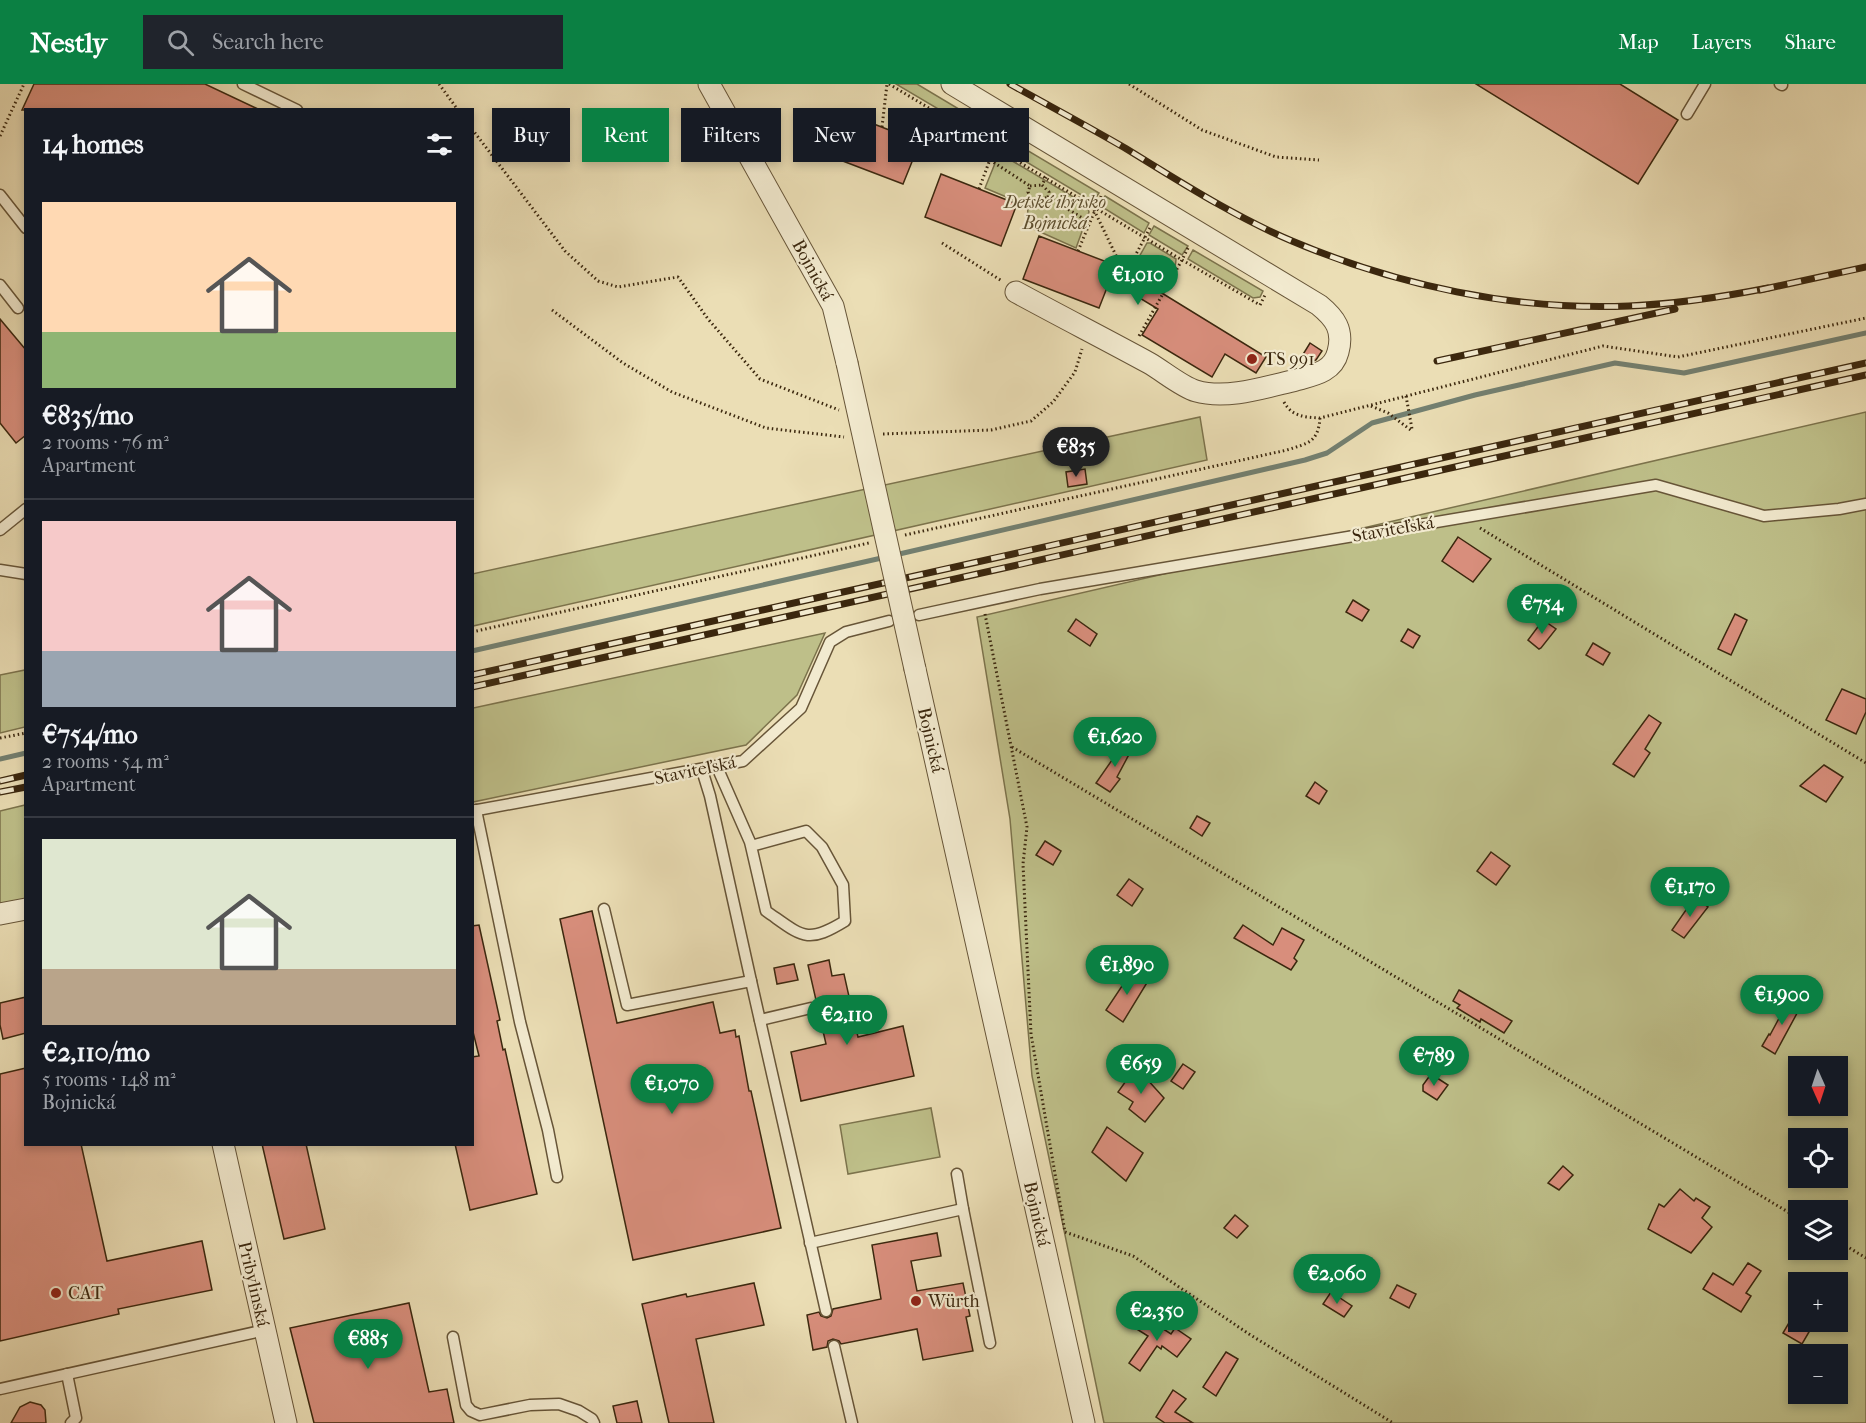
<!DOCTYPE html>
<html lang="en">
<head>
<meta charset="utf-8">
<style>
	:root { --surface:#171b24; --page:#20242c; --text:#f1f3f6; --muted:#9ea1a6; --line:#363941; --accent:#0b8043 }
	body { margin:0; font-family:"IM FELL French Canon",serif; background:var(--page); color:var(--text); height:100vh; display:flex; flex-direction:column; font-size:22px; white-space:nowrap }
	* { box-sizing:border-box; margin:0 }
	p { font-size:20px; color:var(--muted) }
	.icon { flex:none; width:33px; height:33px; fill:none; stroke:currentColor; stroke-width:2; stroke-linecap:round; stroke-linejoin:round }
	.map { position:relative; flex:1; overflow:hidden }
	.sheet { position:absolute; left:24px; top:24px; width:450px; height:1038px; display:flex; flex-direction:column; background:var(--surface); border-radius:0px; box-shadow:0 3px 9px #0003 }
	.sheet>* { flex:none }
	.top-card { position:absolute; left:492px; top:24px; width:570px; height:54px; display:flex; gap:12px }
	.needle { width:39px; rotate:177deg }
	.fabs { position:absolute; left:1788px; top:972px; display:grid; gap:12px }
	.fabs a { display:grid; place-items:center; width:60px; height:60px; border-radius:0px; background:var(--surface); box-shadow:0 3px 9px #0003; font-size:30px }
	.price { position:absolute; translate:-50% -51px; padding:0 14px; border-radius:21px; background:var(--accent); color:#fff; font-size:20px; line-height:39px; filter:drop-shadow(0 2px 3px #0008) }
	.price::after { content:''; position:absolute; left:50%; top:36px; width:18px; height:14px; margin-left:-9px; background:inherit; clip-path:polygon(0 0,100% 0,50% 100%) }
	.price.active { background:#222; color:#fff }
	ul { padding:0; list-style:none }
	li { display:grid; align-content:center; gap:12px; height:318px; padding:0 18px }
	li+li { border-top:2px solid var(--line) }
	li span { display:grid; place-items:center; height:186px; border-radius:0px; color:#555 }
	li>.icon { margin-inline-start:auto }
	span .icon { width:108px; height:108px; fill:#fffc; stroke-width:1 }
	li b { font-size:26px }
	h2 { display:flex; justify-content:space-between; align-items:center; height:72px; padding:0 18px; font-size:26px }
	.tag { padding:0 21px; border-radius:0px; background:var(--surface); box-shadow:0 3px 9px #0003; font-size:21px; line-height:54px }
	.tag.active { background:var(--accent); color:#fff }
	header { display:flex; align-items:center; gap:36px; box-sizing:border-box; height:84px; padding:0 30px; background:var(--accent); color:#fff }
	header strong { font-size:28px }
	nav { display:flex; gap:33px; margin-inline-start:auto; font-size:21px }
	.search { width:420px; height:54px; background:var(--page); display:flex; align-items:center; gap:15px; box-sizing:border-box; padding:0 21px; border-radius:0px; color:var(--muted); font-size:22px }
	.map>svg:first-child { display:block }
	.green { fill:#bebf89; stroke:#7c734c; stroke-width:1.5; fill-rule:evenodd }
	.lines { fill:none; stroke-linecap:round; stroke-linejoin:round }
	.stream { stroke:#738071; stroke-width:5 }
	.building { fill:#d88e7c; stroke:#3b270e; stroke-width:1.5 }
	.lane-casing { stroke:#675538; stroke-width:13 }
	.street-casing { stroke:#675538; stroke-width:23 }
	.path { stroke:#3b270e; stroke-width:3; stroke-dasharray:1.5 3; stroke-linecap:butt }
	.lane { stroke:#f2eacf; stroke-width:10 }
	.street { stroke:#f2eacf; stroke-width:21 }
	.rail-casing { stroke:#3b270e; stroke-width:7 }
	.rail { stroke:#f2eacf; stroke-width:4.5; stroke-dasharray:14; stroke-linecap:butt }
	.street-bridge-casing { stroke:#675538; stroke-width:23; stroke-linecap:butt }
	.street-bridge { stroke:#f2eacf; stroke-width:21 }
	.poi-dot { fill:#8f2418; stroke:#f2eacf; stroke-width:2 }
	.labels { text-anchor:middle; stroke-width:4.5; stroke-linejoin:round; paint-order:stroke }
	.park-label { font-size:18px; font-style:italic; fill:#5c4d2d; stroke:#f2eacf }
	.street-label { font-size:18px; fill:#3b270e; stroke:#f2eacf }
	.poi-label { font-size:18px; fill:#3b270e; stroke:#f2eacf; text-anchor:start }
</style>
</head>
<body>
<header>
<strong>Nestly</strong>
<div class="search"><svg class="icon" aria-label="search" viewBox="0 0 24 24"><circle cx="10" cy="10" r="6"/><path d="M15 15l6 6"/></svg>Search here</div>
<nav><a>Map</a><a>Layers</a><a>Share</a></nav>
</header>
<div class="map">
<svg width="1866" height="1339" viewBox="0 0 1866 1339">
	<rect width="100%" height="100%" fill="#ebdeb5"/>
	<filter id="stains"><feTurbulence type="fractalNoise" baseFrequency=".00333" numOctaves="4"/><feColorMatrix values="0 0 0 0 .2 0 0 0 0 .09 0 0 0 0 .02 0 0 0 .5 -.17"/></filter>
	<radialGradient id="worn" r=".72"><stop offset=".6" stop-color="#630" stop-opacity="0"/><stop offset="1" stop-color="#630" stop-opacity=".3"/></radialGradient>
	<!-- green -->
	<g class="green">
		<path d="M896 0H917L999 49 994 58Z"/>
		<path d="M1005 53 1099 109 1093 118 1000 62Z"/>
		<path d="M1002 71 1087 121 1089 128 1076 164 1027 142 1028 122 985 104 998 72Z"/>
		<path d="M1105 112 1149 139 1144 149 1099 121Z"/>
		<path d="M1154 142 1188 162 1182 171 1149 151Z"/>
		<path d="M1147 159H1150L1176 175C1176 186 1167 200 1157 202L1131 187Z"/>
		<path d="M1193 166 1263 207 1260 213 1253 214 1188 175Z"/>
		<path d="M1866 328V1339H1104L1032 992 1010 735 977 533ZM1798 982H1838V1022H1798ZM1798 1054H1838V1094H1798ZM1798 1126H1838V1166H1798ZM1798 1198H1838V1238H1798ZM1798 1270H1838V1310H1798Z"/>
		<path d="M1200 333 1207 376 473 542 472 490Z"/>
		<path d="M825 549 797 611 746 661 473 718V624Z"/>
		<path d="M25 586V643L0 649V591Z"/>
		<path d="M25 721V815L0 820V727Z"/>
		<path d="M931 1024 940 1073 848 1090 840 1041Z"/>
	</g>
	<g class="lines">
		<!-- stream -->
		<g class="stream">
			<path d="M895 471 1305 376 1327 369 1372 339 1475 311 1615 279 1684 289 1866 249"/>
			<path d="M472 567 886 473"/>
			<path d="M0 675 26 669"/>
		</g>
	</g>
	<!-- building -->
	<g class="building">
		<path d="M34 0H205L260 26H22Z"/>
		<path d="M1476 0H1620L1678 36 1638 100Z"/>
		<path d="M843 28 920 58 903 100 827 71Z"/>
		<path d="M941 90 1017 120 1001 162 925 133Z"/>
		<path d="M1039 152 1125 185 1152 202V203L1266 273 1256 289 1225 270 1212 293 1142 251 1158 225 1110 196 1099 224 1023 195Z"/>
		<path d="M0 235 26 266V351L16 359 0 339Z"/>
		<path d="M1310 259 1322 267 1316 276 1311 278 1302 272Z"/>
		<path d="M1085 385 1087 400 1068 403 1066 388Z"/>
		<path d="M1458 453 1491 475 1473 498 1442 477Z"/>
		<path d="M1353 516 1369 526 1362 537 1346 528Z"/>
		<path d="M1735 530 1747 536 1731 571 1718 565Z"/>
		<path d="M1076 535 1097 550 1090 562 1068 547Z"/>
		<path d="M1543 536 1556 545 1541 564 1539 565 1528 556Z"/>
		<path d="M1408 545 1420 552 1413 564 1401 557Z"/>
		<path d="M1593 559 1610 569 1603 581 1586 571Z"/>
		<path d="M1842 605 1866 615V628L1856 650 1826 636Z"/>
		<path d="M1649 631 1661 639 1645 665 1650 669 1634 693 1613 680Z"/>
		<path d="M1126 656 1134 661 1117 693 1120 695 1110 708 1096 699Z"/>
		<path d="M1824 681 1843 693 1826 718 1800 702Z"/>
		<path d="M1315 698 1327 707 1319 720 1306 712Z"/>
		<path d="M1197 732 1210 739 1202 752 1190 744Z"/>
		<path d="M1045 757 1061 767 1053 781 1036 771Z"/>
		<path d="M1491 768 1510 782 1496 801 1477 787Z"/>
		<path d="M1129 795 1143 805 1132 822 1117 811Z"/>
		<path d="M1695 813 1708 823 1684 854 1672 846Z"/>
		<path d="M592 827 617 939 713 918 720 949 735 946 736 953 739 952 749 1007H751L781 1144 633 1176 560 835Z"/>
		<path d="M479 841 500 936 497 937 503 966 505 965 537 1110 470 1126 455 1060H472V973L479 972 472 944V842Z"/>
		<path d="M1243 841 1273 861 1282 844 1304 856 1294 874 1297 877 1291 886 1234 854Z"/>
		<path d="M829 876 832 892 844 890 858 953 903 942 914 992 801 1017 791 968 826 960 808 881Z"/>
		<path d="M794 880 798 896 777 900 774 884Z"/>
		<path d="M1132 887 1148 897 1123 938 1106 926Z"/>
		<path d="M1459 906 1512 937 1504 949 1481 935 1480 938 1457 924 1460 921 1453 917Z"/>
		<path d="M26 913V949L3 955 0 941V919Z"/>
		<path d="M1790 914 1802 920 1775 970 1762 962 1769 950 1770 951Z"/>
		<path d="M1183 980 1195 988 1183 1005 1171 997Z"/>
		<path d="M1136 983 1164 1014 1145 1038 1129 1025 1133 1018 1118 1008Z"/>
		<path d="M26 984V1060H81L107 1177 202 1157 212 1206 118 1225 119 1230 0 1257V990Z"/>
		<path d="M1431 990 1448 1001 1437 1016 1423 1007V1001Z"/>
		<path d="M1107 1043 1143 1069 1126 1097 1092 1068Z"/>
		<path d="M262 1060H306L325 1145 284 1155Z"/>
		<path d="M1563 1082 1573 1091 1559 1106 1548 1099Z"/>
		<path d="M1680 1105 1694 1117 1696 1114 1710 1123 1702 1134 1712 1143 1691 1169 1648 1145 1659 1120 1664 1123Z"/>
		<path d="M1235 1131 1248 1142 1237 1154 1224 1144Z"/>
		<path d="M937 1149 941 1172 911 1177 917 1207 963 1199 970 1232 966 1233 973 1267 923 1276 917 1245 841 1260 839 1257 833 1255 828 1257 827 1263 813 1266 807 1231 819 1228 821 1232 827 1234 831 1232 833 1225 881 1215 872 1161Z"/>
		<path d="M1748 1179 1761 1187 1746 1209 1751 1212 1741 1228 1703 1205 1713 1189 1733 1201Z"/>
		<path d="M754 1199 764 1241 696 1255 714 1339H669L642 1220 686 1210 687 1213Z"/>
		<path d="M1397 1201 1416 1210 1409 1224 1390 1214Z"/>
		<path d="M1331 1208 1352 1222 1344 1233 1323 1220Z"/>
		<path d="M409 1219 429 1308 447 1305 454 1339H314L290 1244Z"/>
		<path d="M1143 1232 1171 1250 1175 1244 1191 1255 1177 1273 1162 1262 1161 1265 1157 1262 1140 1287 1129 1279 1148 1252 1135 1244Z"/>
		<path d="M1790 1237 1809 1248 1802 1260 1783 1249Z"/>
		<path d="M1226 1268 1238 1275 1216 1312 1203 1303Z"/>
		<path d="M1173 1306 1186 1315 1175 1328 1193 1339H1165L1156 1333Z"/>
		<path d="M637 1317 642 1339H617L613 1322Z"/>
		<path d="M30 1318 41 1321 45 1326 46 1339H11L20 1323Z"/>
	</g>
	<g class="lines">
		<!-- lane casing -->
		<g class="lane-casing">
			<g id="lane">
				<path d="M243 0 297 26"/>
				<path d="M1780 0 1782 1"/>
				<path d="M1687 30 1705 0"/>
				<path d="M0 111 26 144"/>
				<path d="M0 201 18 224"/>
				<path d="M0 446 26 425"/>
				<path d="M0 486 26 490"/>
				<path d="M919 531 1040 505 1656 401 1764 432 1839 425 1866 420"/>
				<path d="M717 683 750 758 751 762 766 827C802 852 806 861 845 837L843 801 822 763 806 747 751 762"/>
				<path d="M702 686 710 712 751 897"/>
				<path d="M476 726 520 938 548 1046 557 1093"/>
				<path d="M472 727 743 677 801 624 830 558 846 548 889 537"/>
				<path d="M604 825 627 921 751 897 826 1227"/>
				<path d="M760 936 811 924"/>
				<path d="M957 1090 963 1125"/>
				<path d="M810 1159 963 1125 990 1259"/>
				<path d="M453 1253 466 1321 471 1327 480 1331 530 1321 559 1320 579 1327 592 1335 594 1339"/>
				<path d="M834 1262 852 1339"/>
				<path d="M67 1290 76 1334 71 1339"/>
				<path d="M0 1305 265 1246"/>
			</g>
		</g>
		<!-- street casing -->
		<g class="street-casing">
			<g id="street">
				<path d="M709 0 833 222 847 279"/>
				<path d="M952 0 1319 221C1335 234 1344 246 1338 268 1333 288 1314 291 1296 296 1266 303 1227 316 1196 307 1182 303 1163 287 1149 279 1105 255 1060 232 1016 208"/>
				<path d="M915 585 1084 1339"/>
				<path d="M0 830 26 825"/>
				<path d="M223 1060 286 1339"/>
			</g>
		</g>
		<!-- path -->
		<g class="path">
			<path d="M439 0 458 26"/>
			<path d="M889 0 1182 176 1139 252"/>
			<path d="M1129 0 1202 46 1276 73 1319 76"/>
			<path d="M882 43 887 0"/>
			<path d="M472 45 565 167 598 197 618 203 678 193 708 235 760 295 839 326"/>
			<path d="M0 52 24 0"/>
			<path d="M990 76 1030 102 1028 108 1031 115 1037 117 1048 113 1089 138"/>
			<path d="M1046 93 1042 101 1049 108 1048 113"/>
			<path d="M1030 102 1042 101"/>
			<path d="M979 105 995 62 1001 52"/>
			<path d="M1094 126 1125 190"/>
			<path d="M942 159 1002 197"/>
			<path d="M1188 164 1182 176 1260 221 1265 211"/>
			<path d="M1078 167 1101 112"/>
			<path d="M1126 189 1151 142"/>
			<path d="M552 226 623 279 672 308 766 344 844 353"/>
			<path d="M1406 312 1412 345"/>
			<path d="M1284 318C1292 333 1305 333 1320 334L1603 262 1678 273 1866 234"/>
			<path d="M1371 322 1388 329 1412 347"/>
			<path d="M883 350 991 346 1031 337 1053 318 1075 288 1082 265"/>
			<path d="M1480 444 1866 679"/>
			<path d="M905 451 1287 366C1308 359 1318 359 1320 334"/>
			<path d="M985 530 1027 743 1023 780 1031 950 1065 1148 1133 1172 1249 1250 1393 1339"/>
			<path d="M472 548 869 459"/>
			<path d="M0 654 26 649"/>
			<path d="M1012 663 1798 1134"/>
			<path d="M1838 1157 1866 1174"/>
		</g>
		<!-- lane -->
		<use href="#lane" class="lane"/>
		<!-- street -->
		<use href="#street" class="street"/>
		<!-- rail casing -->
		<g class="rail-casing">
			<g id="rail">
				<path d="M1010 0C1048 21 1087 42 1125 64 1179 97 1233 132 1292 157 1396 201 1515 227 1629 222 1676 220 1722 213 1768 204"/>
				<path d="M1760 206 1866 183"/>
				<path d="M1437 277 1675 225"/>
				<path d="M472 591 1866 279"/>
				<path d="M472 603 1866 291"/>
				<path d="M0 697 26 691"/>
				<path d="M0 708 26 703"/>
			</g>
		</g>
		<!-- rail -->
		<use href="#rail" class="rail"/>
		<!-- street-bridge casing -->
		<g class="street-bridge-casing">
			<path id="street-bridge" d="M847 279 915 585"/>
		</g>
		<!-- street-bridge -->
		<use href="#street-bridge" class="street-bridge"/>
	</g>
	<!-- markers -->
	<g class="poi-dot">
		<circle cx="1252" cy="275" r="6"/>
		<circle cx="56" cy="1209" r="6"/>
		<circle cx="916" cy="1217" r="6"/>
	</g>
	<g class="labels">
		<!-- park labels -->
		<g class="park-label">
			<text x="1055" y="124">Detské ihrisko<tspan x="1055" dy="21">Bojnická</tspan></text>
		</g>
		<!-- street labels -->
		<g class="street-label">
			<text transform="translate(813 186) rotate(61)" y="6">Bojnická</text>
			<text transform="translate(1393 445) rotate(-10)" y="6">Staviteľská</text>
			<text transform="translate(931 656) rotate(77)" y="6">Bojnická</text>
			<text transform="translate(695 686) rotate(-12)" y="6">Staviteľská</text>
			<text transform="translate(1037 1130) rotate(77)" y="6">Bojnická</text>
			<text transform="translate(254 1200) rotate(77)" y="6">Pribylinská</text>
		</g>
		<!-- poi labels -->
		<g class="poi-label">
			<text x="1264" y="281">TS 991</text>
			<text x="68" y="1215">CAT</text>
			<text x="928" y="1223">Würth</text>
		</g>
	</g>
	<rect width="100%" height="100%" filter="url(#stains)"/>
	<rect width="100%" height="100%" fill="url(#worn)"/>
</svg>
<div class="fabs">
<a><svg class="needle" viewBox="-14 -14 28 28"><path d="M0-13l5 13h-10z" fill="#e53935"/><path d="M0 13l5-13h-10z" fill="#9ea1a6"/></svg></a>
<a><svg class="icon" aria-label="locate" viewBox="0 0 24 24"><circle cx="12" cy="12" r="6"/><path d="M12 2v4M12 18v4M2 12h4M18 12h4"/></svg></a>
<a><svg class="icon" aria-label="layers" viewBox="0 0 24 24"><path d="M12 4l9 5-9 5-9-5zM3 14l9 5 9-5"/></svg></a>
<a>+</a>
<a>−</a>
</div>
<b class="price" style="left:1138px;top:222px">€1,010</b>
<b class="price active" style="left:1076px;top:394px">€835</b>
<b class="price" style="left:1542px;top:551px">€754</b>
<b class="price" style="left:1115px;top:684px">€1,620</b>
<b class="price" style="left:1690px;top:834px">€1,170</b>
<b class="price" style="left:1127px;top:912px">€1,890</b>
<b class="price" style="left:1782px;top:942px">€1,900</b>
<b class="price" style="left:847px;top:962px">€2,110</b>
<b class="price" style="left:1434px;top:1003px">€789</b>
<b class="price" style="left:1141px;top:1011px">€659</b>
<b class="price" style="left:672px;top:1031px">€1,070</b>
<b class="price" style="left:1337px;top:1221px">€2,060</b>
<b class="price" style="left:1157px;top:1258px">€2,350</b>
<b class="price" style="left:368px;top:1286px">€885</b>
<div class="top-card">
<a class="tag">Buy</a>
<a class="tag active">Rent</a>
<a class="tag">Filters</a>
<a class="tag">New</a>
<a class="tag">Apartment</a>
</div>
<section class="sheet">
<h2>14 homes<svg class="icon" aria-label="filters" viewBox="0 0 24 24"><path d="M4 7h16M4 17h16"/><circle cx="9" cy="7" r="2"/><circle cx="15" cy="17" r="2"/></svg></h2>
<ul>
<li><span style="background:linear-gradient(#ffd9b3 70%,#8fb573 0)"><svg class="icon" aria-label="home" viewBox="0 0 24 24"><path d="M3 11l9-7 9 7M6 9v11h12V9"/></svg></span><div><b>€835/mo</b><p>2 rooms · 76 m²</p><p>Apartment</p></div></li>
<li><span style="background:linear-gradient(#f6c9c9 70%,#9aa5b1 0)"><svg class="icon" aria-label="home" viewBox="0 0 24 24"><path d="M3 11l9-7 9 7M6 9v11h12V9"/></svg></span><div><b>€754/mo</b><p>2 rooms · 54 m²</p><p>Apartment</p></div></li>
<li><span style="background:linear-gradient(#dfe7d0 70%,#b9a48a 0)"><svg class="icon" aria-label="home" viewBox="0 0 24 24"><path d="M3 11l9-7 9 7M6 9v11h12V9"/></svg></span><div><b>€2,110/mo</b><p>5 rooms · 148 m²</p><p>Bojnická</p></div></li>
</ul>
</section>
</div>
</body>
</html>
